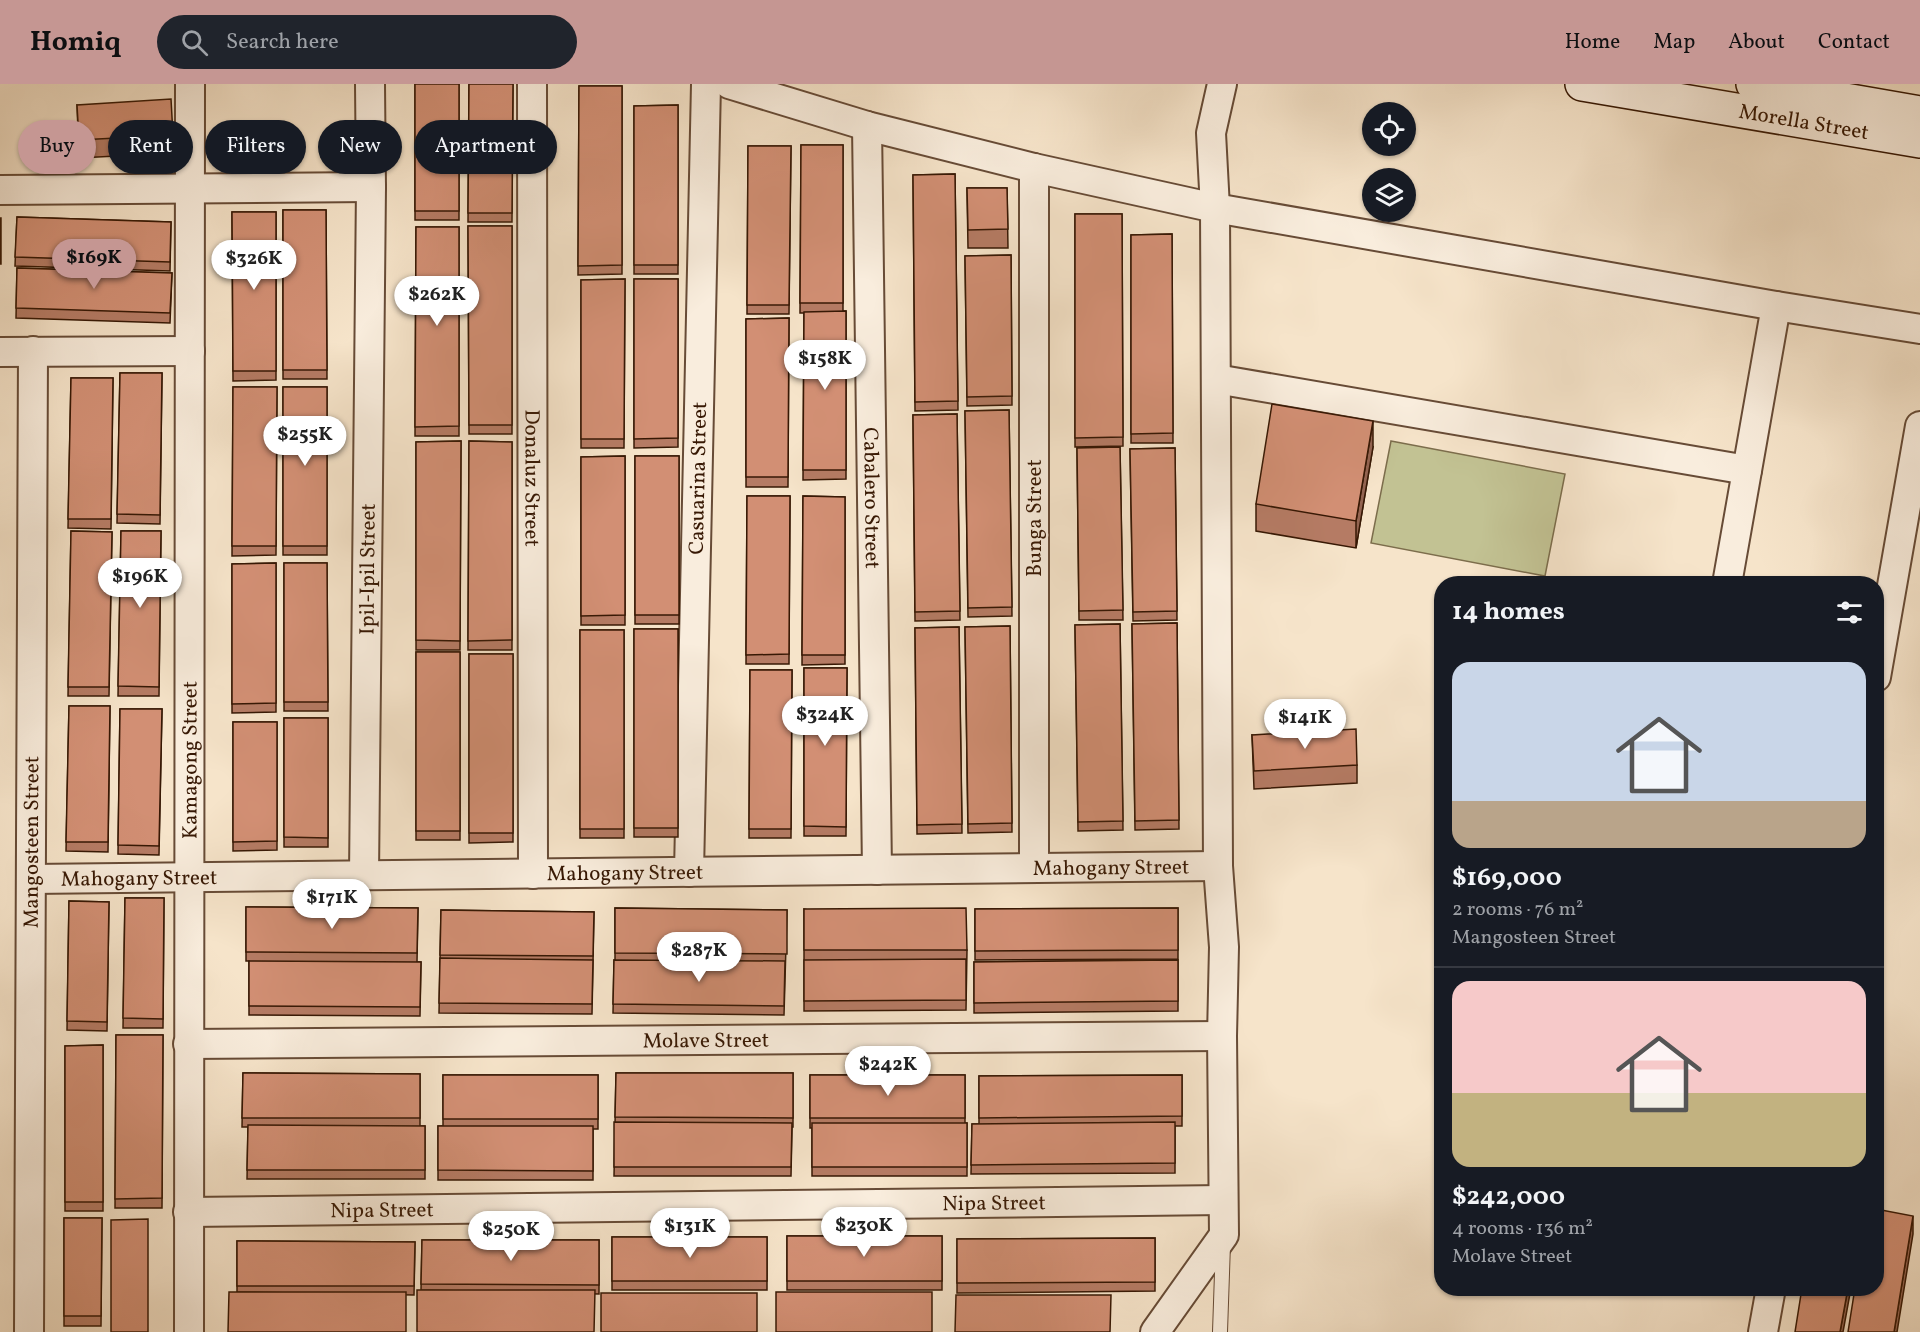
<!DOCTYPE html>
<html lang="en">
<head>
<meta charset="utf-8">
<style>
	:root { --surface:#171b24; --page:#20242c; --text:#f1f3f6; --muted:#9ea1a6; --line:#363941; --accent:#c59692 }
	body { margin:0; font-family:Vollkorn,serif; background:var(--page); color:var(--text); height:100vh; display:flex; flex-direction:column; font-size:22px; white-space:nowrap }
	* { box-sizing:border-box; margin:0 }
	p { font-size:20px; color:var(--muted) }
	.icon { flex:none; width:33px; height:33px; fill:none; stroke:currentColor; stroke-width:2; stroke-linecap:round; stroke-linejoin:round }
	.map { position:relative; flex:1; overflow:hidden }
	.sheet { position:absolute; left:1434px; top:492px; width:450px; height:720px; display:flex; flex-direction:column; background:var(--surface); border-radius:24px; box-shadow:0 2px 4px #0004 }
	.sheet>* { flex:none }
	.top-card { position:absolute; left:18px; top:36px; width:570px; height:54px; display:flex; gap:12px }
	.tools { position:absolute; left:1362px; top:18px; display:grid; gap:12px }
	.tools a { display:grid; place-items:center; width:54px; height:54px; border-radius:50%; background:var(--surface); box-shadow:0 2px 4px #0004; font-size:30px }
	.price { position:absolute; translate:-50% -51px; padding:0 14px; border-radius:21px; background:#fff; color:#222; font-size:20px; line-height:39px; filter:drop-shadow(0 2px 3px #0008) }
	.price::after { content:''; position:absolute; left:50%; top:36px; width:18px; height:14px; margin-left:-9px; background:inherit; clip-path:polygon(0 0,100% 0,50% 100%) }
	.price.selected { background:var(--accent); color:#111 }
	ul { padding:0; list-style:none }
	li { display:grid; align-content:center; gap:12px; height:318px; padding:0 18px }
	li+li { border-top:2px solid var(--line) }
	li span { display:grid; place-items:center; height:186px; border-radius:18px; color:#555 }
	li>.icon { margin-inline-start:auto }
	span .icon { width:108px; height:108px; fill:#fffc; stroke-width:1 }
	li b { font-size:26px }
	h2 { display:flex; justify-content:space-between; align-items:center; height:72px; padding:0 18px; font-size:26px }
	.chip { padding:0 21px; border-radius:27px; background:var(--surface); box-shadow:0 2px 4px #0004; font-size:21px; line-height:54px }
	.chip.selected { background:var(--accent); color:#111 }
	header { display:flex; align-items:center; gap:36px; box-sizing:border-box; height:84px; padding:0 30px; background:var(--accent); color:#111 }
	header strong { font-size:28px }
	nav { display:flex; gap:33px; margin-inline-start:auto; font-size:21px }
	.search { width:420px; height:54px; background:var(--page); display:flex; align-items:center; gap:15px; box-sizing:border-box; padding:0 21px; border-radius:33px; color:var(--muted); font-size:22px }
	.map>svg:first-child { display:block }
	.green { fill:#c2c293; stroke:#7c6d4c; stroke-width:1.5 }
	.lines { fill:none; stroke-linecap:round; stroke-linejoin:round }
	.lane-casing { stroke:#674b36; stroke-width:16 }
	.street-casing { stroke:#674b36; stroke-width:32 }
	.secondary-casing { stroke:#371804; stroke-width:36 }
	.lane { stroke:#f9eddd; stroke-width:14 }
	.street { stroke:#f9eddd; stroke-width:28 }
	.secondary { stroke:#f9eddd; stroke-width:33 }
	.wall { fill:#b57b64; stroke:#371804; stroke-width:1.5 }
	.shaded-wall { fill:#936451; stroke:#371804; stroke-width:1.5 }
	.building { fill:#d28f74; stroke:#371804; stroke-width:1.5 }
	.labels { text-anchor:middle; stroke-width:4.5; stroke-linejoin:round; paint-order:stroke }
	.street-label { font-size:21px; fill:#371804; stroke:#f9eddd }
</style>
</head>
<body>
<header>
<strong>Homiq</strong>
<div class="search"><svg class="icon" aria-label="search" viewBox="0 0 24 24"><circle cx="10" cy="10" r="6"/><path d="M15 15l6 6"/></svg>Search here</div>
<nav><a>Home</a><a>Map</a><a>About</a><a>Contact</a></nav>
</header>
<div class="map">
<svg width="1920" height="1248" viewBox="0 0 1920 1248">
	<rect width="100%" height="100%" fill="#f6e4ca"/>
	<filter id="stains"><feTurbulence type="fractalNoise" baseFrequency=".00333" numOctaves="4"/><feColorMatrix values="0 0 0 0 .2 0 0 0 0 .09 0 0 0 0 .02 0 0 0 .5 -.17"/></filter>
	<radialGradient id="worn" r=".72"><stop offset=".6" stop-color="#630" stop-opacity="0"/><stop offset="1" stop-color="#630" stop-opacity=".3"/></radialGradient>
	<!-- green -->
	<path class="green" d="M1391 357 1565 390 1545 492 1371 459Z"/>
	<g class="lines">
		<!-- lane casing -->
		<g class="lane-casing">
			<path id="lane" d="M1220 1248 1223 1160"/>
		</g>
		<!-- street casing -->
		<g class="street-casing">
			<g id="street">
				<path id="s1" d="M532 0 533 790"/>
				<path d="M729 0 867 42 1034 84 1215 124 1776 222 1920 245"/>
				<path id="s2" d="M867 42 877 786"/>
				<path d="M1034 84V784"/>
				<path d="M0 106 371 103"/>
				<path d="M0 268 190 267"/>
				<path d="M1216 295 1747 386"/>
				<path d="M1727 500 1776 222"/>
				<path d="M1876 593 1920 342"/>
				<path id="s3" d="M689 788 706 0"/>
				<path id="s4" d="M364 791 371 103 370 0"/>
				<path id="s5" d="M31 795 1218 782"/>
				<path id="s6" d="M188 960 1222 952"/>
				<path id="s7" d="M188 1128 1223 1116"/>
				<path id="s8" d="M29 1248 33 267"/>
				<path id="s9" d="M189 1248 190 0"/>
				<path d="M1155 1248 1224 1151 1222 952 1224 863 1218 782 1215 124 1211 49 1222 0"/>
				<path d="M1763 1248 1771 1204"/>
			</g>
		</g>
		<!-- secondary casing -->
		<g class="secondary-casing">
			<g id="secondary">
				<path id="s10" d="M1582 0 1920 57"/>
				<path d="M1753 0 1920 29"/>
			</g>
		</g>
		<!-- lane -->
		<use href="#lane" class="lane"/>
		<!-- street -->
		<use href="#street" class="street"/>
		<!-- secondary -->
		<use href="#secondary" class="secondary"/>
	</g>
	<!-- wall -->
	<g class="wall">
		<rect x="415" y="0" width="44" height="136"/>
		<path d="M469 0H513L512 138H468Z"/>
		<path d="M579 2H622V190L578 191Z"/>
		<path d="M77 21 173 51V69L79 74Z"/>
		<path d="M678 21V190H634V22Z"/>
		<path d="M801 61H843V227H846V395L803 396 804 229H800Z"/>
		<path d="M748 62H791L789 230H747Z"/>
		<path d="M955 90 958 326 915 327 913 91Z"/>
		<path d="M967 104H1007L1008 164H968Z"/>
		<path d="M283 126H326L327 295H283Z"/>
		<path d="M232 128H276V296L233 297Z"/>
		<path d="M1075 130H1122L1123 362 1075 363Z"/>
		<path d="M17 133 171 138 170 187 15 182Z"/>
		<path d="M468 142H512V350H469Z"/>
		<path d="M416 143H459V352H415Z"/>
		<path d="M1172 150 1173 359H1131V151Z"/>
		<path d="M1011 171 1012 321 967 322 965 172Z"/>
		<path d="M17 184 172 189 170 239 16 234Z"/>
		<path d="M625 195 624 364H581V196Z"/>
		<path d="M634 195H678V363L634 364Z"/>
		<path d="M789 234 788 403H746V235Z"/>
		<path d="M120 289H162L160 440 117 439Z"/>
		<path d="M71 294H113L111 445 68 444Z"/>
		<path d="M233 303H277L276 471 232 472Z"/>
		<rect x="283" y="303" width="44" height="168"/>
		<path d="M1009 326 1012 532 968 533 965 327Z"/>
		<path d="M957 330 960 536 915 537 913 331Z"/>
		<path d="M461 357 460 566H416V358Z"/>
		<path d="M469 357 512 358V566H468Z"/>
		<path d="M1120 363 1123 536H1079L1077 364Z"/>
		<path d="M1373 363 1356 464 1256 447V420Z"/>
		<path d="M1175 364 1177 536 1133 537 1130 365Z"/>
		<path d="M625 372V541H581V373Z"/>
		<rect x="635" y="372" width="44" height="168"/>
		<path d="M747 412H790L789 580H746Z"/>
		<path d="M803 412 845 413V580L802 581Z"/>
		<path d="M71 447 112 448 109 612H68Z"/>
		<path d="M121 447H161L159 612H118Z"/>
		<path d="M276 479V628L232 629V480Z"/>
		<path d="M284 479H327L328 627H284Z"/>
		<path d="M1177 539 1179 745 1135 746 1132 540Z"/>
		<path d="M1120 540 1123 746 1078 747 1075 541Z"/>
		<path d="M1010 542 1012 748 968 749 965 543Z"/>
		<path d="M959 543 962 749 917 750 915 544Z"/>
		<rect x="634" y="545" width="44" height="208"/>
		<rect x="580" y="546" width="44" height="208"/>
		<rect x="416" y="568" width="44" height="188"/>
		<path d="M469 570H513V758L469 759Z"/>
		<path d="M804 584H847L846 752H804Z"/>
		<path d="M750 586H792L791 754H749Z"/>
		<path d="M69 622H110L108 768 66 767Z"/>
		<path d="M120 625H162L159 771 118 770Z"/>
		<rect x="284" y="634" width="44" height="129"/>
		<path d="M233 638H277V766L233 767Z"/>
		<path d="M1252 651 1357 681V699L1254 705Z"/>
		<path d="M125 814H164L163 944H123Z"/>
		<path d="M69 817 109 818 107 947 67 946Z"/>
		<path d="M246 823 418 824 417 878H421L420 932 249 931V877H246Z"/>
		<path d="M615 824 787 826 784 931 613 929 614 876H615Z"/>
		<path d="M1178 824V875L975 876V825Z"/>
		<path d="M804 825 967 866 966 926 804 927Z"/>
		<path d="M441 826 594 828 592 930 439 929Z"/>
		<path d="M1178 876V927L974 929V878Z"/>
		<path d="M116 951H163L162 1124H115Z"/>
		<path d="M103 961V1127H65V962Z"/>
		<path d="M243 989 420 990V1042H425V1095H247L248 1043H242Z"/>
		<path d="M616 989H793V1043H792L791 1092H614Z"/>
		<path d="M443 991H598V1045H593V1096H438V1042H443Z"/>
		<path d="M810 991H965V1039H967V1092H812V1044H810Z"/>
		<path d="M1182 991V1042H1175V1089L971 1090 972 1040H979V992Z"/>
		<path d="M64 1134H102L101 1242H64Z"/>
		<rect x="787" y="1152" width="155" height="54"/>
		<rect x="612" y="1153" width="155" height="53"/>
		<path d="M1155 1154V1207L957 1209V1155Z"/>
		<path d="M422 1156H599V1210L421 1206Z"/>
		<path d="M237 1157 415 1158 414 1211 237 1208Z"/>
	</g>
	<!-- shaded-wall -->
	<g class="shaded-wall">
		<path d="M1373 337V363L1356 464V437Z"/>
		<path d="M1913 1132V1150L1897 1248H1894Z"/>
		<path d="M1848 1204H1851L1843 1248H1840Z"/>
	</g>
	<!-- building -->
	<g class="building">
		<rect x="415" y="0" width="44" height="127"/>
		<path d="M469 0H513L512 129H468Z"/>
		<path d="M579 2H622V181L578 182Z"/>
		<path d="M171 15 173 51 79 56 77 21Z"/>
		<path d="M678 21V181H634V22Z"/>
		<path d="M801 61H843V219H800Z"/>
		<path d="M748 62H791L789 221H747Z"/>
		<path d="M955 90 958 317 915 318 913 91Z"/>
		<path d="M967 104H1007L1008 145 968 146Z"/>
		<path d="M283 126H326L327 286H283Z"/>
		<path d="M232 128H276V287H233Z"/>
		<path d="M1075 130H1122L1123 353 1075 354Z"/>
		<path d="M17 133 171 138 170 178 15 173Z"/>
		<rect x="0" y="134" width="1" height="46"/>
		<path d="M468 142H512V341H469Z"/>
		<path d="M416 143H459V342L415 343Z"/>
		<path d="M1172 150 1173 349 1131 350V151Z"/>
		<path d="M1011 171 1012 312 967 313 965 172Z"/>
		<path d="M17 184 172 189 170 229 16 224Z"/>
		<path d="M625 195 624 355H581V196Z"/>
		<path d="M634 195H678V354L634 355Z"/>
		<path d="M846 227V386H803L804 228Z"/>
		<path d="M789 234 788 393H746V235Z"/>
		<path d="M120 289H162L160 431 117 430Z"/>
		<path d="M71 294H113L111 435H68Z"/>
		<path d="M233 303H277L276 462H232Z"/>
		<rect x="283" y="303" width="44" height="159"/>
		<path d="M1272 320 1373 337 1356 437 1256 420Z"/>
		<path d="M1009 326 1012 523 968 524 965 327Z"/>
		<path d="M957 330 960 527 915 528 913 331Z"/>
		<path d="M461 357 460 557 416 556V358Z"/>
		<path d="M469 357 512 358V556L468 557Z"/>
		<path d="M1120 363 1123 526 1079 527 1077 364Z"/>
		<path d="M1175 364 1177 527 1133 528 1130 365Z"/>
		<path d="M625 372V531L581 532V373Z"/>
		<rect x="635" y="372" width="44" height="159"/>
		<path d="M747 412H790L789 570 746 571Z"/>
		<path d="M803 412 845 413V571H802Z"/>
		<path d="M71 447 112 448 109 603H68Z"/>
		<path d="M121 447H161L159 603 118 602Z"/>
		<path d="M276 479V619L232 620V480Z"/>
		<path d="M284 479H327L328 618H284Z"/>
		<path d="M1177 539 1179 736 1135 737 1132 540Z"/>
		<path d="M1120 540 1123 737 1078 738 1075 541Z"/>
		<path d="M1010 542 1012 739 968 740 965 543Z"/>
		<path d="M959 543 962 740 917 741 915 544Z"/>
		<rect x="634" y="545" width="44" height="199"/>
		<rect x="580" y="546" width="44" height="199"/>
		<rect x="416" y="568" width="44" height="179"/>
		<rect x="469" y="570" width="44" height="179"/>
		<path d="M804 584H847L846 743 804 742Z"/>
		<path d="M750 586H792L791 745H749Z"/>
		<path d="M69 622H110L108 758H66Z"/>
		<path d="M120 625H162L159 762 118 761Z"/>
		<path d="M284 634H328V754L284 753Z"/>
		<path d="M233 638H277V757L233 758Z"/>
		<path d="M1356 645 1357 681 1254 687 1252 651Z"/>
		<path d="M125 814H164L163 935 123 934Z"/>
		<path d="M69 817 109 818 107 938 67 937Z"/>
		<path d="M246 823 418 824 417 869 246 868Z"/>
		<path d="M615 824 787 826V870L615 869Z"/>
		<path d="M966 824 967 866H804V825Z"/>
		<path d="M1178 824V866L975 867V825Z"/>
		<path d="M441 826 594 828 593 872 440 871Z"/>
		<path d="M440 874 593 876 592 920 439 919Z"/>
		<path d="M966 875V916L804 917V876Z"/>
		<path d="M614 876 785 877 784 922 613 920Z"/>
		<path d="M1178 876V917L974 919V878Z"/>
		<path d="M249 877 421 878 420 923 249 922Z"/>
		<path d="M116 951H163L162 1114 115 1115Z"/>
		<path d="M103 961V1118H65V962Z"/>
		<path d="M243 989 420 990V1034H242Z"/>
		<path d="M616 989H793V1034L615 1033Z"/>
		<rect x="443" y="991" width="155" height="44"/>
		<rect x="810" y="991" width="155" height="43"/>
		<path d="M1182 991V1032L979 1034V992Z"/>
		<path d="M614 1038 792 1039 791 1083H614Z"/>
		<path d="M1175 1038V1079L971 1081 972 1040Z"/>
		<rect x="812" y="1039" width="155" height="44"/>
		<path d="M248 1041 425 1042V1086H247Z"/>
		<path d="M438 1042H593V1087L438 1086Z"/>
		<path d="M1876 1125 1913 1132 1894 1248H1848L1855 1204H1876Z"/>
		<path d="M64 1134H102L101 1232H64Z"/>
		<path d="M148 1135V1248H111V1136Z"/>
		<rect x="787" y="1152" width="155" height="45"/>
		<rect x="612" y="1153" width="155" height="44"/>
		<path d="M1155 1154V1198L957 1199V1155Z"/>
		<path d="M422 1156H599V1201L421 1200Z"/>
		<path d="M237 1157 415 1158 414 1202H237Z"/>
		<path d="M1802 1204H1848L1840 1248H1795Z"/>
		<path d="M417 1206H595L594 1248H417Z"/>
		<path d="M229 1208H406V1248H228Z"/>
		<rect x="776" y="1208" width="156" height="40"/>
		<rect x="601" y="1209" width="156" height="39"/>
		<path d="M956 1211H1111L1110 1248H955Z"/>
	</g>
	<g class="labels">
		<!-- street labels -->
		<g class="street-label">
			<text dy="7" stroke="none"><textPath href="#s10" startOffset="225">Morella Street</textPath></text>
			<text dy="7" stroke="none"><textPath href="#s3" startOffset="394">Casuarina Street</textPath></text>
			<text dy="7" stroke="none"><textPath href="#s1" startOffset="394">Donaluz Street</textPath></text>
			<text dy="7" stroke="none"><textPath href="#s2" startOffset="372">Cabalero Street</textPath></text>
			<text transform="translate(1034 434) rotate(-90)" y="7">Bunga Street</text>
			<text dy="7" stroke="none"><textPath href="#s4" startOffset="306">Ipil-Ipil Street</textPath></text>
			<text dy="7" stroke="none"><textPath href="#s9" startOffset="572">Kamagong Street</textPath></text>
			<text dy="7" stroke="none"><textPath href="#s8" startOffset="490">Mangosteen Street</textPath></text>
			<text dy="7" stroke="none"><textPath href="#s5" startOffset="1080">Mahogany Street</textPath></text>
			<text dy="7" stroke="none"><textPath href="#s5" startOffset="594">Mahogany Street</textPath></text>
			<text dy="7" stroke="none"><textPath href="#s5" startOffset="108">Mahogany Street</textPath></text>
			<text dy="7" stroke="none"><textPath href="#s6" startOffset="518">Molave Street</textPath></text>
			<text dy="7" stroke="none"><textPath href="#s7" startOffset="806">Nipa Street</textPath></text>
			<text dy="7" stroke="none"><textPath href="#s7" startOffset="194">Nipa Street</textPath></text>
		</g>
	</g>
	<rect width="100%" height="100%" filter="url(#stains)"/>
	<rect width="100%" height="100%" fill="url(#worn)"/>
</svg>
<div class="tools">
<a><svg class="icon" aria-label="locate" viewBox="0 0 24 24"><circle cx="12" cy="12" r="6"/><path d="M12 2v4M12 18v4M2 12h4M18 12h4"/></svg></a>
<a><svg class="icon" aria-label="layers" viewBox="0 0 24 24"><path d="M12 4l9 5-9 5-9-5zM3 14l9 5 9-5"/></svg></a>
</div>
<b class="price selected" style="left:94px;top:206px">$169K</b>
<b class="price" style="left:254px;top:207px">$326K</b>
<b class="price" style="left:437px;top:243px">$262K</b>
<b class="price" style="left:825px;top:307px">$158K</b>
<b class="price" style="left:305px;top:383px">$255K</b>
<b class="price" style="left:140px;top:525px">$196K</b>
<b class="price" style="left:825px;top:663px">$324K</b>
<b class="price" style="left:1305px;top:666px">$141K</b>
<b class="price" style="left:332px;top:846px">$171K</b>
<b class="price" style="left:699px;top:899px">$287K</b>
<b class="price" style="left:888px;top:1013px">$242K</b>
<b class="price" style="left:864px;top:1174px">$230K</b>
<b class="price" style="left:690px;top:1175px">$131K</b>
<b class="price" style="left:511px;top:1178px">$250K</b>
<div class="top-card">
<a class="chip selected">Buy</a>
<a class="chip">Rent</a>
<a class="chip">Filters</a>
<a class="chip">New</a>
<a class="chip">Apartment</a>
</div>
<section class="sheet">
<h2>14 homes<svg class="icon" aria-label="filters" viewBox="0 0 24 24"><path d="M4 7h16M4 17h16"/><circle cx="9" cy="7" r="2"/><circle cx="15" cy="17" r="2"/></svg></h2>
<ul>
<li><span style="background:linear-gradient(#c9d6e8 75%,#b9a48a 0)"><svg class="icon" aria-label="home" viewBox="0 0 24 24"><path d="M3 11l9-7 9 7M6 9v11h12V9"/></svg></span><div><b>$169,000</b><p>2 rooms · 76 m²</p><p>Mangosteen Street</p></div></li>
<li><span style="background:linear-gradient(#f6c9c9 60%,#c2b280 0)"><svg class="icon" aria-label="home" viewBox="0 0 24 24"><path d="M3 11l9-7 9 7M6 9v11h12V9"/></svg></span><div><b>$242,000</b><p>4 rooms · 136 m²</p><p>Molave Street</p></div></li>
</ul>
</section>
</div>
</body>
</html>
